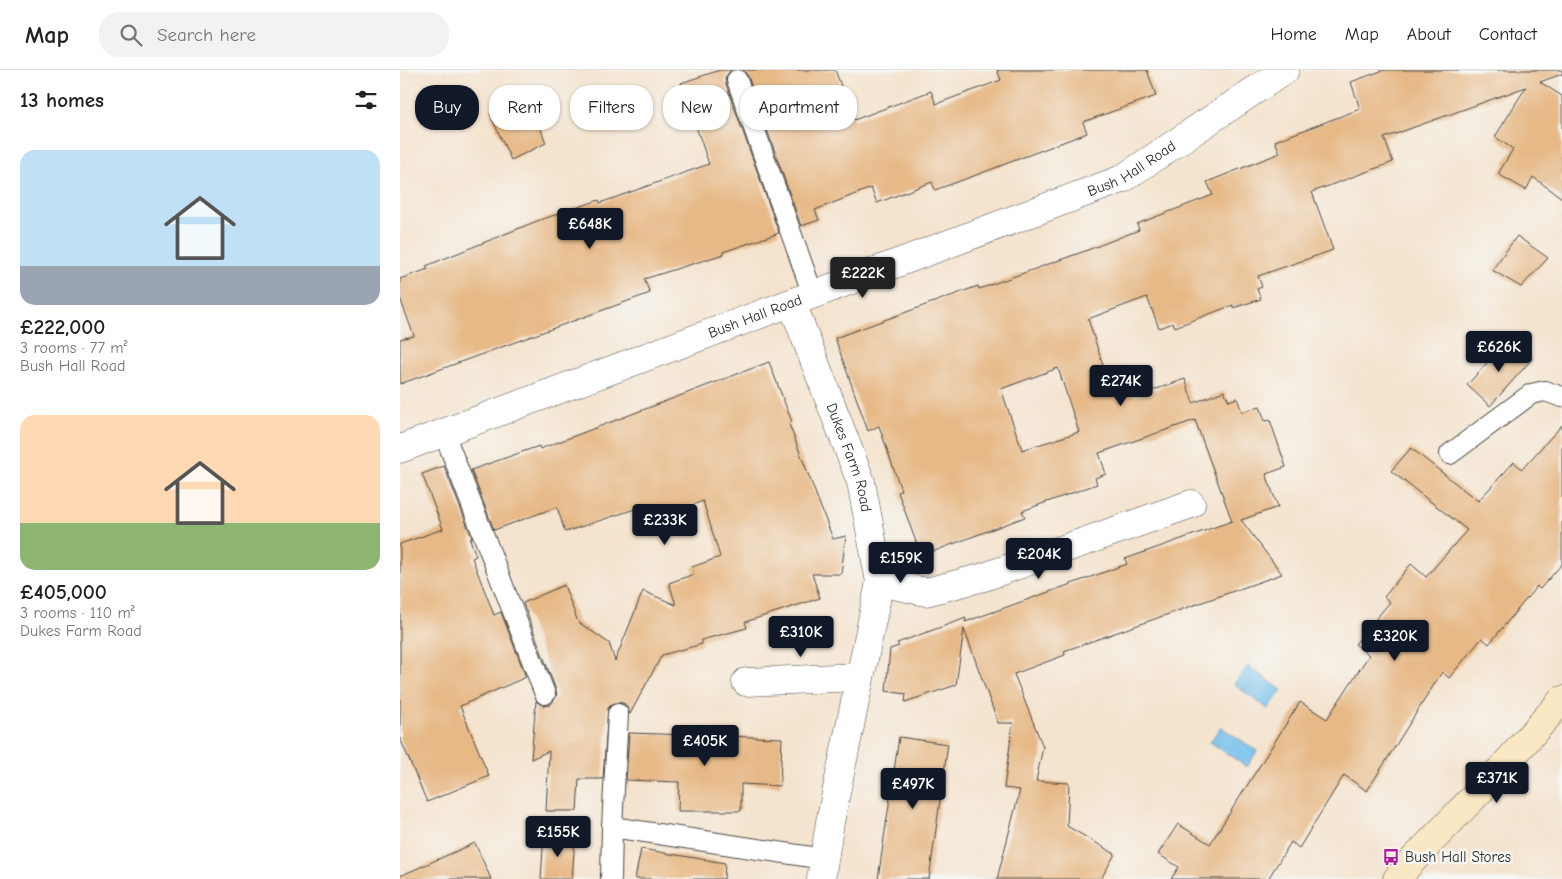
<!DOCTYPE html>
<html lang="en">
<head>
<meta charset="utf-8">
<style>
	:root { --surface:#fff; --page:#f2f2f2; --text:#202124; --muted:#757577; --line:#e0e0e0; --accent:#111827 }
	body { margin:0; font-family:"Comic Neue",sans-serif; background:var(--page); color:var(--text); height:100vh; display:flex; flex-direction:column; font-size:19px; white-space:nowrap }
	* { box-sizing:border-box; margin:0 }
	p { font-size:16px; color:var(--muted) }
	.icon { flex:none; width:28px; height:28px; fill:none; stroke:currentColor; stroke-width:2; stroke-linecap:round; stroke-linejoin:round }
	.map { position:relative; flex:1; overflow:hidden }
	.sheet { display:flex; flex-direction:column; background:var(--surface); width:400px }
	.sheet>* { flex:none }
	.banner { position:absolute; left:15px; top:15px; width:475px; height:45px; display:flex; gap:10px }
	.price { position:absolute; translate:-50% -42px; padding:0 11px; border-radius:5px; background:var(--accent); color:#fff; font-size:16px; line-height:32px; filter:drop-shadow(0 1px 2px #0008) }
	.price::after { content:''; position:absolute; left:50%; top:30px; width:15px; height:11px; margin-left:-8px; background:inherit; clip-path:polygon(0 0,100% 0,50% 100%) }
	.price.on { background:#222; color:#fff }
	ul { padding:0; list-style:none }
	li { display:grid; align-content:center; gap:10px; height:265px; padding:0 20px }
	li span { display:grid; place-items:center; height:155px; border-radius:15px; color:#555 }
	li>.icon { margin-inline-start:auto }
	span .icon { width:90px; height:90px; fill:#fffc; stroke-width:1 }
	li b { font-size:21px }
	h2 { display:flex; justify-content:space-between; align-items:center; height:60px; padding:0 20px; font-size:21px }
	.tag { padding:0 18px; border-radius:20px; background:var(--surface); box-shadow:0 1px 4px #0004; font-size:18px; line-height:45px }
	.tag.on { background:var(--accent); color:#fff }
	header { display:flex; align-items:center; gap:30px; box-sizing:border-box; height:70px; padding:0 25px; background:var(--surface); border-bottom:1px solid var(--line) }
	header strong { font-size:24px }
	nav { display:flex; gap:28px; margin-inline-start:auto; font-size:18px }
	.search { width:350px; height:45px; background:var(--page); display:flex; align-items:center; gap:12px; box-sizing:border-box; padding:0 18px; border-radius:20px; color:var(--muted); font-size:19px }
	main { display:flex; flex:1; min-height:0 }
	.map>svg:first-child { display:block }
	.water { fill:#72c0ec; stroke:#4e768c }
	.building { fill:#e7b987; fill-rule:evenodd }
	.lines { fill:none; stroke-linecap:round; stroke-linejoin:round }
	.lane-casing { stroke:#494743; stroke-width:22 }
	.street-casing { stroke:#494743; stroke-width:29 }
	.secondary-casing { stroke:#494743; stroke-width:29 }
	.lane { stroke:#fff; stroke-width:20 }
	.street { stroke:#fff; stroke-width:28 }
	.secondary { stroke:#fae7c3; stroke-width:28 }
	.labels { text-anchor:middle; stroke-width:5; stroke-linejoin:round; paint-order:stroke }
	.street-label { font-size:15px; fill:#2b2b2b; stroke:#f6f6f2 }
	.poi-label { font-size:15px; fill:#2b2b2b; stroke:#f6f6f2; text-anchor:start }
</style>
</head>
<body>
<header>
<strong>Map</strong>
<div class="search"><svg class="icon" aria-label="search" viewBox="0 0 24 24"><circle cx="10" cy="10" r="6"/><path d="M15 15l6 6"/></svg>Search here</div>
<nav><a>Home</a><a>Map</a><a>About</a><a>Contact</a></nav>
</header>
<main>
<section class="sheet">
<h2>13 homes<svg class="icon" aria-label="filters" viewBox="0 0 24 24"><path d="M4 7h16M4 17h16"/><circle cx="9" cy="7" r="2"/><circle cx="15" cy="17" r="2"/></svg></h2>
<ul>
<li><span style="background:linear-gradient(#bfe0f5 75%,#9aa5b1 0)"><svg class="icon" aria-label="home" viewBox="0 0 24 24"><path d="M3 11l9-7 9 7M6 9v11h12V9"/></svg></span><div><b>£222,000</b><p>3 rooms · 77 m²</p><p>Bush Hall Road</p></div></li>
<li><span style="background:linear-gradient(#ffd9b3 70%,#8fb573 0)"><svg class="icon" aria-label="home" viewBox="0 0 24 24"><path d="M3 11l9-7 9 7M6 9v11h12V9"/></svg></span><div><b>£405,000</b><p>3 rooms · 110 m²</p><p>Dukes Farm Road</p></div></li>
</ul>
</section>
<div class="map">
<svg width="1162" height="809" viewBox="0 0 1162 809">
	<rect width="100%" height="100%" fill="#f6f6f2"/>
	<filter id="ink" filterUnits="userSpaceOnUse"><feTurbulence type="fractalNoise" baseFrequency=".02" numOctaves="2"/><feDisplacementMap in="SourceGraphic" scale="10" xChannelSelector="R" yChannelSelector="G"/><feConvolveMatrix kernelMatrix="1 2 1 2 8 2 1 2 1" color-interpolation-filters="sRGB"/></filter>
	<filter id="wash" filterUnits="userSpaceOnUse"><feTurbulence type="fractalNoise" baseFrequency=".0096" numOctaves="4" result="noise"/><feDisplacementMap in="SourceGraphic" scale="20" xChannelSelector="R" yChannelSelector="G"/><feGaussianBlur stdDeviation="1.12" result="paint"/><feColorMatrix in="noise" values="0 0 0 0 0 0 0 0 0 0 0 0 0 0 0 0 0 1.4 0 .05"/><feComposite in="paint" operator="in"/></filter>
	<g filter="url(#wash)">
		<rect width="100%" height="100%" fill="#f4e3ce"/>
		<!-- water -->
		<g class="water">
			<path d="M848 596 882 620 868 639 834 614Z"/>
			<path d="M821 657 857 681 847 697 810 672Z"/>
		</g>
		<g id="blocks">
			<!-- building -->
			<g class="building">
				<path d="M320 0H331L325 7 326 14 379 163 323 182 324 184 244 209 250 223 0 314V269L14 266 0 228V209L28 199 26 196 137 151 199 130 200 133 309 94 281 13Z"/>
				<path d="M343 0H435L454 50 531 21 536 34 601 10 597 0H747L756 26 683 52 687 63 579 104 535 120 532 112 477 133 471 118 415 140 419 150 401 156 348 6Z"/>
				<path d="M984 0H1162V4L1140 12 1162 26V128L1133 107 1126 120 1098 104 1113 79 1095 67 1126 17 984 68 993 92 912 122 933 180 858 206 862 217 857 219 861 229 833 238V235L775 257 773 253 759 258 747 227 688 249 712 323 730 316 734 327 785 309 793 333 824 321 829 331 837 328 842 342 860 336 865 351 870 350 886 397 866 404 878 437 841 450 882 504 664 581 665 585 614 604 643 677 636 711 669 713 667 756 715 784 701 809H597L620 720 604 718 613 653H598L564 559 556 615 505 632 506 624 486 621 490 579 499 576 497 573 566 548 565 552 727 494 725 489 832 451 795 350 699 383 706 404 695 408 697 414 622 441 625 447 521 486 498 422 501 420 479 356 468 361 435 268 578 216 579 219 685 181 739 160 737 154 813 125 807 112 880 83 875 71 960 39 951 12ZM658 298 679 362 622 380 601 319Z"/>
				<path d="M128 22 146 73 111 90 90 44 95 42 93 36Z"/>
				<path d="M1117 166 1148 188 1121 217 1092 200Z"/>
				<path d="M1108 270 1132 289 1090 336 1067 315Z"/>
				<path d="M369 292 392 352 389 354 433 469 446 466 441 504H412L420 528 345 552 347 558 301 570 302 574 262 585 230 644 225 634 219 632 212 634 208 638 203 709H179L177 741H146L149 681 131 689 136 631 143 636 150 635 157 626 156 620 123 533 164 515 178 552 209 573 215 591 243 521 276 535 269 513 294 504 292 497 320 487 303 431 247 453 241 437 165 462 157 437 94 460 71 400 139 376 140 379Z"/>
				<path d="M1162 355V494L1140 519 1137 516 1089 574 1082 568 1049 608 1042 602 967 721 944 705 899 778 891 772 868 809H771L779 797 758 784 778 754 810 774 900 632 927 649 969 585 955 574 990 532 984 527 1011 494 1026 507 1067 460 991 401 1011 378 1078 431 1114 392 1122 399Z"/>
				<path d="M44 396 72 468 70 469 76 486 72 488 94 545 101 542 126 607 60 636 89 706 27 732 0 668V474L43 459 22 404Z"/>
				<path d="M229 663 382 668 380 716 341 714V741H278L279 712 226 710Z"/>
				<path d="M499 667 548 674 529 809H478Z"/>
				<path d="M144 764 175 769 172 809H141Z"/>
				<path d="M75 773 91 809H0V806Z"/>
				<path d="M241 779 325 793 324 809H235Z"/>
			</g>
		</g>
	</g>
	<g filter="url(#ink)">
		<use href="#blocks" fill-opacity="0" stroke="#494743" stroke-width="1"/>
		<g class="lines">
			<!-- lane casing -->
			<g class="lane-casing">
				<g id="lane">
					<path d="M337 10 413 225"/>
					<path d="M44 363 145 624"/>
					<path d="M1050 384 1131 324 1145 321 1162 327"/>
					<path d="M218 644 212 757 424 789"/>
					<path d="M211 809 212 757"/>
				</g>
			</g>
			<!-- street casing -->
			<g class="street-casing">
				<g id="street">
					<path id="s1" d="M392 233 461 412 480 512 430 752 421 809"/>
					<path id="s2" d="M0 379 722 109 885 0"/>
					<path d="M480 512 526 522 584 507 791 434"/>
					<path d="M346 612 458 607"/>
				</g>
			</g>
			<!-- secondary casing -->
			<g class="secondary-casing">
				<path id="secondary" d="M997 809 1012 791 1102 698 1162 630"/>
			</g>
			<!-- lane -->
			<use href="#lane" class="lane"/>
			<!-- street -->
			<use href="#street" class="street"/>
			<!-- secondary -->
			<use href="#secondary" class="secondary"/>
		</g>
	</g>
	<!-- icons -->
	<defs>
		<g id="bus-bare" transform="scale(1.35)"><path d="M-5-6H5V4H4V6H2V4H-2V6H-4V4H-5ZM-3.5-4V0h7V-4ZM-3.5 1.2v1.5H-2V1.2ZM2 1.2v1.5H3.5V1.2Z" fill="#b5179e" stroke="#f6f6f2" stroke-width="2.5" paint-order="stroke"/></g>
	</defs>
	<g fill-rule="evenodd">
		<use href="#bus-bare" x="991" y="787"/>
	</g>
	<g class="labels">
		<!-- street labels -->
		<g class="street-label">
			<text dy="5" stroke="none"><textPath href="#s2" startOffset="784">Bush Hall Road</textPath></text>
			<text dy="5" stroke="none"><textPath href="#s2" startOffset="379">Bush Hall Road</textPath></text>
			<text dy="5" stroke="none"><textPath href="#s1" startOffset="165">Dukes Farm Road</textPath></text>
		</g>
		<!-- poi labels -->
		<g class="poi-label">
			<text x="1005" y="792">Bush Hall Stores</text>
		</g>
	</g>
</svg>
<b class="price" style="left:190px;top:180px">£648K</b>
<b class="price on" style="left:463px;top:229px">£222K</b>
<b class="price" style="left:1099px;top:303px">£626K</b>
<b class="price" style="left:721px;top:337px">£274K</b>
<b class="price" style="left:265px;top:476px">£233K</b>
<b class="price" style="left:639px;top:510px">£204K</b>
<b class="price" style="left:501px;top:514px">£159K</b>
<b class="price" style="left:401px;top:588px">£310K</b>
<b class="price" style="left:995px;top:592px">£320K</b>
<b class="price" style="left:305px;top:697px">£405K</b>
<b class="price" style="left:1097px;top:734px">£371K</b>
<b class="price" style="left:513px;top:740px">£497K</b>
<b class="price" style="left:158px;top:788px">£155K</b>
<div class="banner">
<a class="tag on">Buy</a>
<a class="tag">Rent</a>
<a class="tag">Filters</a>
<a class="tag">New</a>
<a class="tag">Apartment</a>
</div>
</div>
</main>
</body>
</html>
